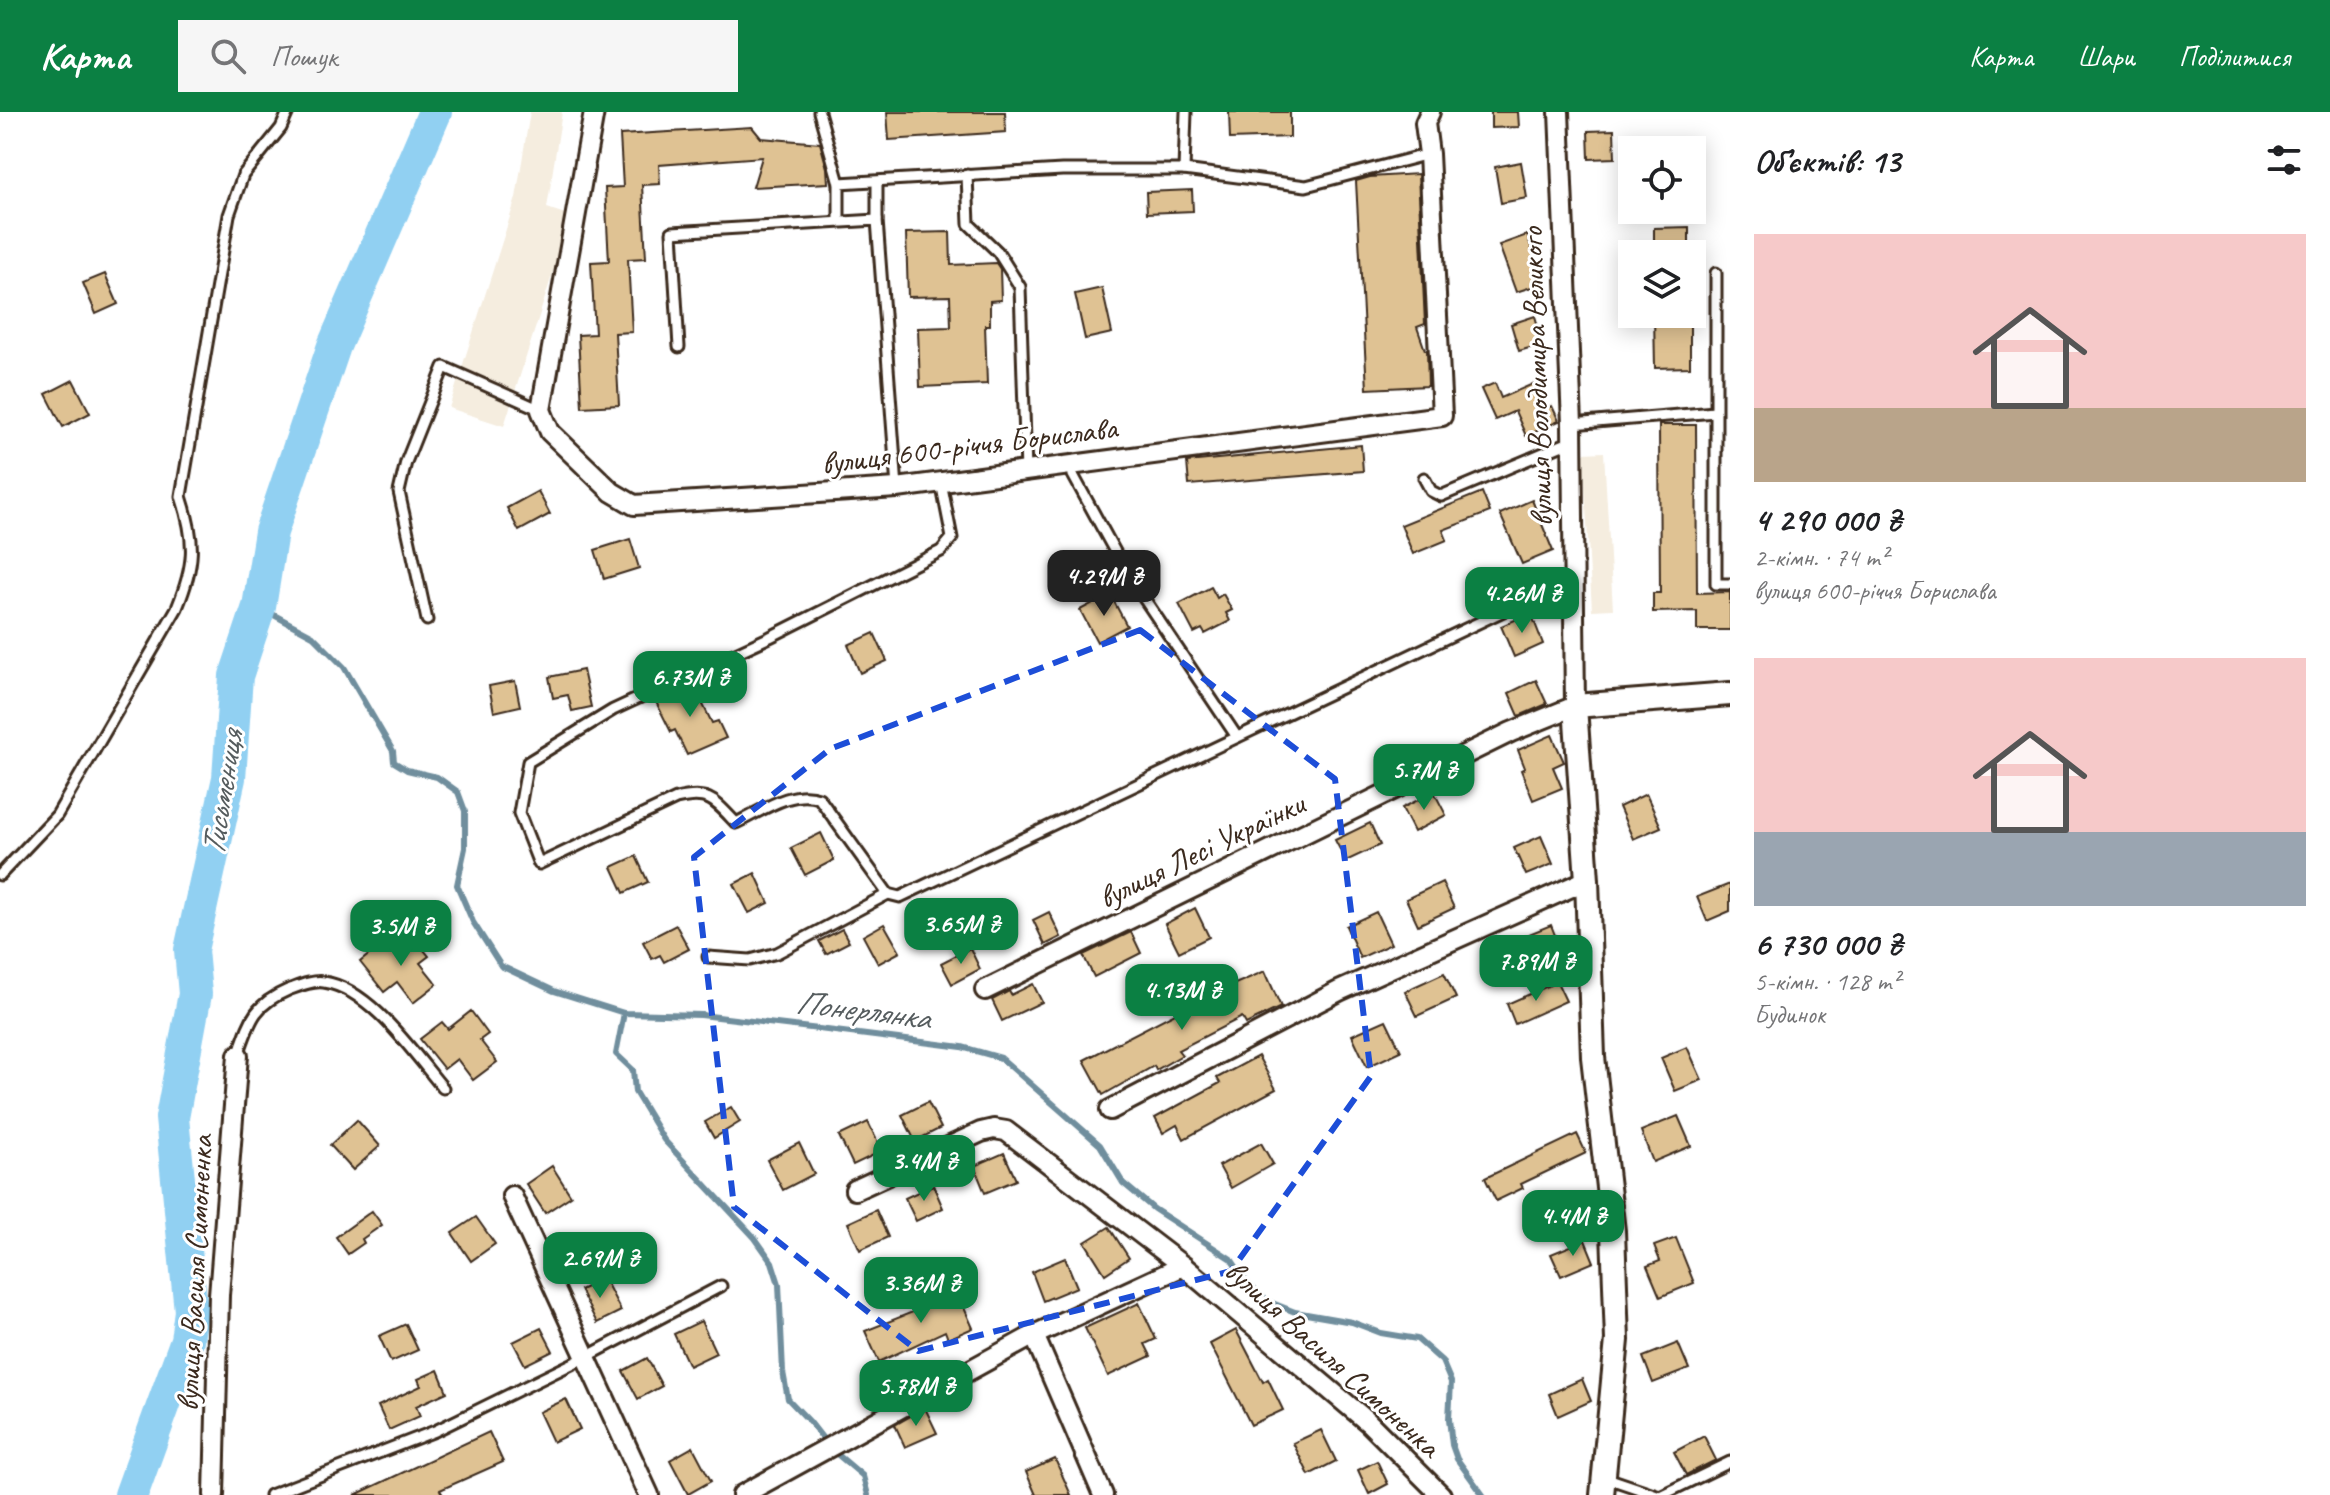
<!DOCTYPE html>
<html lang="uk">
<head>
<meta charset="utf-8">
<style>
	:root { --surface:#fff; --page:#f6f6f6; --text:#202124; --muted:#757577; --accent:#0b8043 }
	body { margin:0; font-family:Caveat,sans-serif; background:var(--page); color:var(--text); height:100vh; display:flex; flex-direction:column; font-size:30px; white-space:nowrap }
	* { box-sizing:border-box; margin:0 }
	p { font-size:26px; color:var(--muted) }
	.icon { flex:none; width:44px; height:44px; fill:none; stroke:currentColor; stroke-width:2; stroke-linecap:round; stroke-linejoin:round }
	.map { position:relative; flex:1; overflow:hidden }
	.drawer { display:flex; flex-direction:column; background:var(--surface); width:600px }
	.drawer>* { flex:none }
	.buttons { position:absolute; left:1618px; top:24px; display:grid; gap:16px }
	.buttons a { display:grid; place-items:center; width:88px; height:88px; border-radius:0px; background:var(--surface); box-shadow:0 4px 20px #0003; font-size:40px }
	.price { position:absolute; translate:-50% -68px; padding:0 18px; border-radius:16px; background:var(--accent); color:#fff; font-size:26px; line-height:52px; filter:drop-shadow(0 2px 4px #0008) }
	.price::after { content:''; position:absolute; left:50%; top:48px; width:24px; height:18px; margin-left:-12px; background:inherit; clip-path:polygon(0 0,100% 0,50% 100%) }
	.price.active { background:#222; color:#fff }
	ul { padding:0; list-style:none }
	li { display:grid; align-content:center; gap:16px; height:424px; padding:0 24px }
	li span { display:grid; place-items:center; height:248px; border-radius:0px; color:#555 }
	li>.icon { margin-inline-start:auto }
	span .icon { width:144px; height:144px; fill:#fffc; stroke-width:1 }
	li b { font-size:34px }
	h2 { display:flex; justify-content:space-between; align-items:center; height:96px; padding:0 24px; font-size:34px }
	header { display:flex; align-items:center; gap:48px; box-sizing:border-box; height:112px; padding:0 40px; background:var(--accent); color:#fff }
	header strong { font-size:38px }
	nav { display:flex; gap:44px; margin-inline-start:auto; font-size:28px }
	.search { width:560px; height:72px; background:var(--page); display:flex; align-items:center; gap:20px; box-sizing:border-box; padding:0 28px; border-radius:0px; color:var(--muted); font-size:30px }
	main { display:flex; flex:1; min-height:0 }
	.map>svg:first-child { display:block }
	.built { fill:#f5eddf }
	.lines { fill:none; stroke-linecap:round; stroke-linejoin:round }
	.stream { stroke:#6f8e9d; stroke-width:6 }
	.river { stroke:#91d0f2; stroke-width:34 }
	.building { fill:#dfc293; stroke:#3b2a1e; stroke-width:2 }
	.service-casing { stroke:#3b2a1e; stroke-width:15 }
	.minor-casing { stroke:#3b2a1e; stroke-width:24 }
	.tertiary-casing { stroke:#3b2a1e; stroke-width:28 }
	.service { stroke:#fff; stroke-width:9 }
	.minor { stroke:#fff; stroke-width:18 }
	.tertiary { stroke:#fff; stroke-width:22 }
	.marked { fill:none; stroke:#1d4ed8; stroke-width:6; stroke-dasharray:16 10; stroke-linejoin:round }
	.labels { text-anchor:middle; stroke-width:6; stroke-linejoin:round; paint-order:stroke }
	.street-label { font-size:32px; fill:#3b2a1e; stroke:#fff }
	.water-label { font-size:34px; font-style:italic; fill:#555c5e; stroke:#fff }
</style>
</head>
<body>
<header>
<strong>Карта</strong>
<div class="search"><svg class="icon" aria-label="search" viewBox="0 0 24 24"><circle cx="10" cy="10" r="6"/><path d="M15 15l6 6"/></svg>Пошук</div>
<nav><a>Карта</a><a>Шари</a><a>Поділитися</a></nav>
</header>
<main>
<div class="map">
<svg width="1730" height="1383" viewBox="0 0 1730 1383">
	<rect width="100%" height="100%" fill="#fff"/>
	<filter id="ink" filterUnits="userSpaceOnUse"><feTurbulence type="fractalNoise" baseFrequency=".0125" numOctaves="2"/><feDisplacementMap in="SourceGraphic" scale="16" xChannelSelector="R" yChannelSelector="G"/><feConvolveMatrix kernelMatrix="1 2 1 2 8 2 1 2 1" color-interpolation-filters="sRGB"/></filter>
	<g filter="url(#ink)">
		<!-- built -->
		<g class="built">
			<path d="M530 0H562L547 96 571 104 504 314 449 296 516 86Z"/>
			<path d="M1604 340 1613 497 1592 498 1583 341Z"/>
		</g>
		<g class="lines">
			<!-- stream -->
			<g class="stream">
				<path d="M259 495 313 524 344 555 393 639 394 650 407 658 437 665 458 680 465 699V736L457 773 473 810 501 854 554 879 624 901 701 903 819 917 962 935 1001 946 1100 1033 1123 1071 1154 1097 1231 1147 1247 1171 1267 1189 1295 1200 1352 1210 1381 1221 1417 1227 1442 1249 1451 1270 1449 1307 1452 1333 1457 1347 1483 1383"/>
				<path d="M624 901 616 942 633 958 635 980 664 1028 755 1126 772 1150 779 1172 783 1260 788 1287 810 1310 831 1337 863 1364 868 1383"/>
			</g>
			<!-- river -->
			<path class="river" d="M131 1383 187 1228 191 1199 172 1006 195 882 191 838 229 666 236 564 259 495 271 420 334 234 435 0"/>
		</g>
		<!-- building -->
		<g class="building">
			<path d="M887 0H1005L1006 20 889 28Z"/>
			<path d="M1229 0H1290V25L1230 27Z"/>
			<path d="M1491 0H1518L1519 15 1491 16Z"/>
			<path d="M752 15 761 26 820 31 827 56 828 71 753 75 762 45 659 53 660 72 642 73 646 146 628 147 632 220 615 221 619 293 582 295 578 223 595 222 591 150 609 149 605 76 623 75 620 23Z"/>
			<path d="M1614 18 1615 46 1589 47 1588 19Z"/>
			<path d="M1521 50 1527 86 1501 91 1495 55Z"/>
			<path d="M1418 62 1425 212 1417 215 1425 238H1427L1428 274 1367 277 1356 69 1370 65Z"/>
			<path d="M1192 78 1193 99 1147 101 1146 80Z"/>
			<path d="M1689 115V142H1654V116Z"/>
			<path d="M950 120 951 153 996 151 1000 157 1001 188 990 189V213H985L987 272 920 275 918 216 951 215 950 184 908 185 906 121Z"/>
			<path d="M1527 123 1544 171 1516 180 1499 133Z"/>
			<path d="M105 162 118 192 96 202 83 171Z"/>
			<path d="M1102 176 1112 221 1085 227 1075 182Z"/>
			<path d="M1654 202H1690V255L1655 256Z"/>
			<path d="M1535 204 1543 232 1519 239 1511 212Z"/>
			<path d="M73 268 90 301 63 315 46 282Z"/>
			<path d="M1495 271 1501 286 1535 271 1546 296 1552 294 1559 309 1526 324 1515 299 1495 308 1481 277Z"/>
			<path d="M1659 313H1696L1697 481 1730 480V518H1697V499L1653 500V481H1660Z"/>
			<path d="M1361 333 1363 359 1189 373 1187 350Z"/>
			<path d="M538 379 550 402 519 419 507 396Z"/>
			<path d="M1482 380 1490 400 1443 418 1447 428 1413 442 1401 413Z"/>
			<path d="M1532 388 1553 439 1522 452 1500 402Z"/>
			<path d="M630 427 639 456 604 467 595 438Z"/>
			<path d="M1211 475 1217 486 1223 482 1232 498 1226 501 1230 509 1205 522 1202 517 1194 521 1179 492Z"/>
			<path d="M1110 482 1127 514 1097 530 1080 498Z"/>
			<path d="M1531 501 1543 532 1514 545 1501 514Z"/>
			<path d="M874 521 887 549 860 561 848 533Z"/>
			<path d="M583 558 591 595 572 599 568 583 553 586 549 565Z"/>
			<path d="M1536 568 1547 592 1519 604 1509 581Z"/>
			<path d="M515 569 520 594 494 600 489 574Z"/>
			<path d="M692 570 712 611 718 609 726 626 687 643 675 618 671 620 655 588Z"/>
			<path d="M1552 623 1564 650 1553 655 1562 676 1533 688 1521 658 1525 656 1518 638Z"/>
			<path d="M1434 680 1446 703 1414 720 1402 696Z"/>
			<path d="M1646 682 1661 715 1633 727 1619 695Z"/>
			<path d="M1370 711 1380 733 1346 749 1335 728Z"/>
			<path d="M821 721 834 748 805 763 791 736Z"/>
			<path d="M1541 724 1553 752 1526 763 1514 736Z"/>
			<path d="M636 744 648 770 624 781 612 755Z"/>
			<path d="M755 761 769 791 749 801 734 772Z"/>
			<path d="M1442 770 1454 796 1418 813 1406 787Z"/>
			<path d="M1730 772V799L1707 809 1697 785Z"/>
			<path d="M1195 796 1209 825 1179 840 1165 812Z"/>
			<path d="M1049 800 1061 825 1045 833 1033 808Z"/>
			<path d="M1376 800 1391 832 1360 846 1346 814Z"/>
			<path d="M884 812 900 840 878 852 863 824Z"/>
			<path d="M676 813 689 837 664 850 660 843 652 847 643 830Z"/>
			<path d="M1551 813 1562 841 1535 852 1524 824Z"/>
			<path d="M842 817 849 830 826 842 819 829Z"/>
			<path d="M1131 820 1141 841 1094 865 1083 843Z"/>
			<path d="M411 822 429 844 420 851 437 872 413 891 397 870 384 880 360 850 382 832 389 840Z"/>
			<path d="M970 836 980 857 952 872 941 851Z"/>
			<path d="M1265 859 1281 895 1246 912 1242 905 1178 938 1182 943 1156 958 1154 954 1103 983 1084 948 1214 881Z"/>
			<path d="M1444 861 1456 886 1417 904 1405 879Z"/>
			<path d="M1557 870 1566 889 1515 912 1507 892Z"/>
			<path d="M1033 872 1042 890 1002 909 992 888 1009 879 1011 883Z"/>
			<path d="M471 899 488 922 480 928 497 950 473 968 457 947 444 957 420 927 442 910 448 917Z"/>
			<path d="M1386 908 1401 939 1367 955 1352 923Z"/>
			<path d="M1687 935 1702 968 1675 979 1661 946Z"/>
			<path d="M1258 944 1276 977 1184 1027 1177 1013 1163 1021 1155 1006 1220 971 1217 966Z"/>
			<path d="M928 990 941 1016 915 1029 902 1003Z"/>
			<path d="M731 995 740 1010 714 1026 705 1010Z"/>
			<path d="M1678 1004 1691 1034 1653 1050 1641 1019Z"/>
			<path d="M357 1008 380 1034 353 1058 330 1033Z"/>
			<path d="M868 1010 882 1039 853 1053 839 1024Z"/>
			<path d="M1577 1022 1586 1041 1521 1072 1523 1076 1496 1089 1485 1066Z"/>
			<path d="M799 1031 814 1062 783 1078 767 1048Z"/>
			<path d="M1261 1031 1273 1052 1231 1076 1219 1054Z"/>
			<path d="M1004 1041 1016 1068 985 1081 974 1054Z"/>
			<path d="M552 1054 571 1084 545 1101 526 1072Z"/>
			<path d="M933 1073 943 1096 916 1109 905 1086Z"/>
			<path d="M876 1098 888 1125 860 1138 848 1111Z"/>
			<path d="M372 1099 382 1113 362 1127 364 1131 348 1142 336 1125Z"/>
			<path d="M476 1105 495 1132 471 1149 452 1121Z"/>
			<path d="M1109 1115 1129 1146 1105 1162 1085 1130Z"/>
			<path d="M1676 1126 1694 1171 1660 1185 1647 1154 1660 1149 1654 1134Z"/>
			<path d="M1585 1128 1594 1150 1561 1164 1551 1142Z"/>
			<path d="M1065 1146 1077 1175 1043 1189 1032 1160Z"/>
			<path d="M604 1166 621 1199 597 1211 580 1178Z"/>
			<path d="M954 1173 973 1216 948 1227 945 1219 879 1250 865 1219 933 1192 930 1184Z"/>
			<path d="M1139 1191 1156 1227 1145 1232 1151 1244 1108 1264 1085 1216Z"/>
			<path d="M701 1209 716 1241 689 1254 674 1222Z"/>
			<path d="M406 1212 418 1238 391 1250 379 1224Z"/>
			<path d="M541 1216 553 1239 525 1253 513 1230Z"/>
			<path d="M1236 1218 1263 1270 1268 1267 1283 1298 1251 1313 1210 1232Z"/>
			<path d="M1678 1231 1689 1257 1653 1271 1643 1245Z"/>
			<path d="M647 1246 662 1274 638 1287 623 1259Z"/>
			<path d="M438 1258 447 1280 416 1294 420 1304 389 1318 378 1294 421 1274 418 1267Z"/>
			<path d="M1582 1267 1591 1289 1558 1304 1549 1282Z"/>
			<path d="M566 1287 580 1317 553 1330 539 1300Z"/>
			<path d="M925 1296 937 1321 905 1335 895 1313Z"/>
			<path d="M1321 1318 1336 1349 1309 1363 1293 1331Z"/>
			<path d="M489 1320 503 1350 440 1378 443 1383H355Z"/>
			<path d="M1704 1324 1716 1348 1686 1363 1674 1340Z"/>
			<path d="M693 1335 711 1369 688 1382 670 1348Z"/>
			<path d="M1055 1347 1071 1383H1036L1026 1360Z"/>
			<path d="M1377 1349 1388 1372 1369 1382 1358 1358Z"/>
		</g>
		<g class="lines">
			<!-- service casing -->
			<g class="service-casing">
				<g id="service">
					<path d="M819 0 839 71 1062 58H1184L1306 74 1429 42"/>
					<path d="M1184 58 1186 0"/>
					<path d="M967 63 969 112 998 140 1020 175 1026 360"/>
					<path d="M877 70V108"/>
					<path d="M839 71V109"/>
					<path d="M1716 161V472H1730"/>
					<path d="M679 235 672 120 877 108 897 376"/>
					<path d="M1572 312 1715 300"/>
					<path d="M1072 352 1073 363 1125 458 1237 625"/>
					<path d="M1424 366 1431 379 1441 384 1572 329"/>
					<path d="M941 370 952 426 941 439 770 525 613 598 528 650 519 701 539 752 676 687C709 679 714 688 736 711 760 700 792 676 819 686L888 782 900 785 1573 466"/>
					<path d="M427 508 399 380 406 350 444 255 541 298"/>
					<path d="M0 763 57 703 177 496C195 452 196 430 181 384L229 103 243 63 281 16 288 0"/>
					<path d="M708 845 750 848 777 841 888 782"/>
					<path d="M238 943C250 909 253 893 288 878 299 874 312 868 324 870 371 877 414 942 443 976"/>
					<path d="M1604 1365 1657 1383"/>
					<path d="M270 1383 435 1319 586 1245 721 1174"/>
					<path d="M1662 1383 1730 1350"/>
				</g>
			</g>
			<!-- minor casing -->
			<g class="minor-casing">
				<g id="minor">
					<path d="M594 0 541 298 550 320 612 380 634 393 897 376 1442 304 1429 42 1425 11 1430 0"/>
					<path d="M985 878 1511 620 1575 594 1572 312 1559 0"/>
					<path d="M1110 998 1339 879 1587 768"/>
					<path d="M855 1078 981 1020 994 1017 1006 1019 1183 1154 1368 1310 1441 1383"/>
					<path d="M512 1084 649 1383"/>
					<path d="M1034 1223 1103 1383"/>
					<path d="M214 1383 219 1183 238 943"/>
					<path d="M742 1383 1034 1223 1183 1154"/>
				</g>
			</g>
			<!-- tertiary casing -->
			<g class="tertiary-casing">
				<path id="tertiary" d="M1602 1383 1617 1228 1613 1119 1593 945 1587 768 1575 594 1730 582"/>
			</g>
			<!-- service -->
			<use href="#service" class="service"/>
			<!-- minor -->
			<use href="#minor" class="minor"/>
			<!-- tertiary -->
			<use href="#tertiary" class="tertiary"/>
		</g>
	</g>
	<!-- marked area -->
	<path class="marked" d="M1140 518 1335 667 1371 964 1231 1159 918 1239 734 1095 694 745 830 637Z"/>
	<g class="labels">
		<!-- street labels -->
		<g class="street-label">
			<text transform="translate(1536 265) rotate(-92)" y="11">вулиця Володимира Великого</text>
			<text transform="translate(969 333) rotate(-7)" y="11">вулиця 600-річчя Борислава</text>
			<text transform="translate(1201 738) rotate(-26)" y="11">вулиця Лесі Українки</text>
			<text transform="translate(194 1161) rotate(-87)" y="11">вулиця Василя Симоненка</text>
			<text transform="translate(1333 1246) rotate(42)" y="11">вулиця Василя Симоненка</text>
		</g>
		<!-- water labels -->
		<g class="water-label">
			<text transform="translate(221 681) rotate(-81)" y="12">Тисьмениця</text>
			<text transform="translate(863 897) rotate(7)" y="12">Понерлянка</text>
		</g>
	</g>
</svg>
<div class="buttons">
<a><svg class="icon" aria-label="locate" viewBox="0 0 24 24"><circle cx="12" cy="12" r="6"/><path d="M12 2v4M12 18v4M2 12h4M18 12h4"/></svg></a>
<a><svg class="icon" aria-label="layers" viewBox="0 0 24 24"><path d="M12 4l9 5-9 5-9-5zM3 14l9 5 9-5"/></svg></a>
</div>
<b class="price active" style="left:1104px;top:506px">4.29M ₴</b>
<b class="price" style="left:1522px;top:523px">4.26M ₴</b>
<b class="price" style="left:690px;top:607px">6.73M ₴</b>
<b class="price" style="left:1424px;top:700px">5.7M ₴</b>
<b class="price" style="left:961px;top:854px">3.65M ₴</b>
<b class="price" style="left:401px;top:856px">3.5M ₴</b>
<b class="price" style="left:1536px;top:891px">7.89M ₴</b>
<b class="price" style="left:1182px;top:920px">4.13M ₴</b>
<b class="price" style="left:924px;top:1091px">3.4M ₴</b>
<b class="price" style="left:1573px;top:1146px">4.4M ₴</b>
<b class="price" style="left:600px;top:1188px">2.69M ₴</b>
<b class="price" style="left:921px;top:1213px">3.36M ₴</b>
<b class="price" style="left:916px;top:1316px">5.78M ₴</b>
</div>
<section class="drawer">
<h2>Об’єктів: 13<svg class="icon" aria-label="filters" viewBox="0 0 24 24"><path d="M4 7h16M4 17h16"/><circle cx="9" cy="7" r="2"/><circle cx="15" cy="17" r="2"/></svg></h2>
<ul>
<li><span style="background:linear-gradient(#f6c9c9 70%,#b9a48a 0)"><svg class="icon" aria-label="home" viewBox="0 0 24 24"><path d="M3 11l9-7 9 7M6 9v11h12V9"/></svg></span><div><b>4 290 000 ₴</b><p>2-кімн. · 74 m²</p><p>вулиця 600-річчя Борислава</p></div></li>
<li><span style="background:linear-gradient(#f6c9c9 70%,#9aa5b1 0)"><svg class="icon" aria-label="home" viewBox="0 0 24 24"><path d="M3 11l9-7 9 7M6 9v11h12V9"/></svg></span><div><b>6 730 000 ₴</b><p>5-кімн. · 128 m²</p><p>Будинок</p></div></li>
</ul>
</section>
</main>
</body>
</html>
